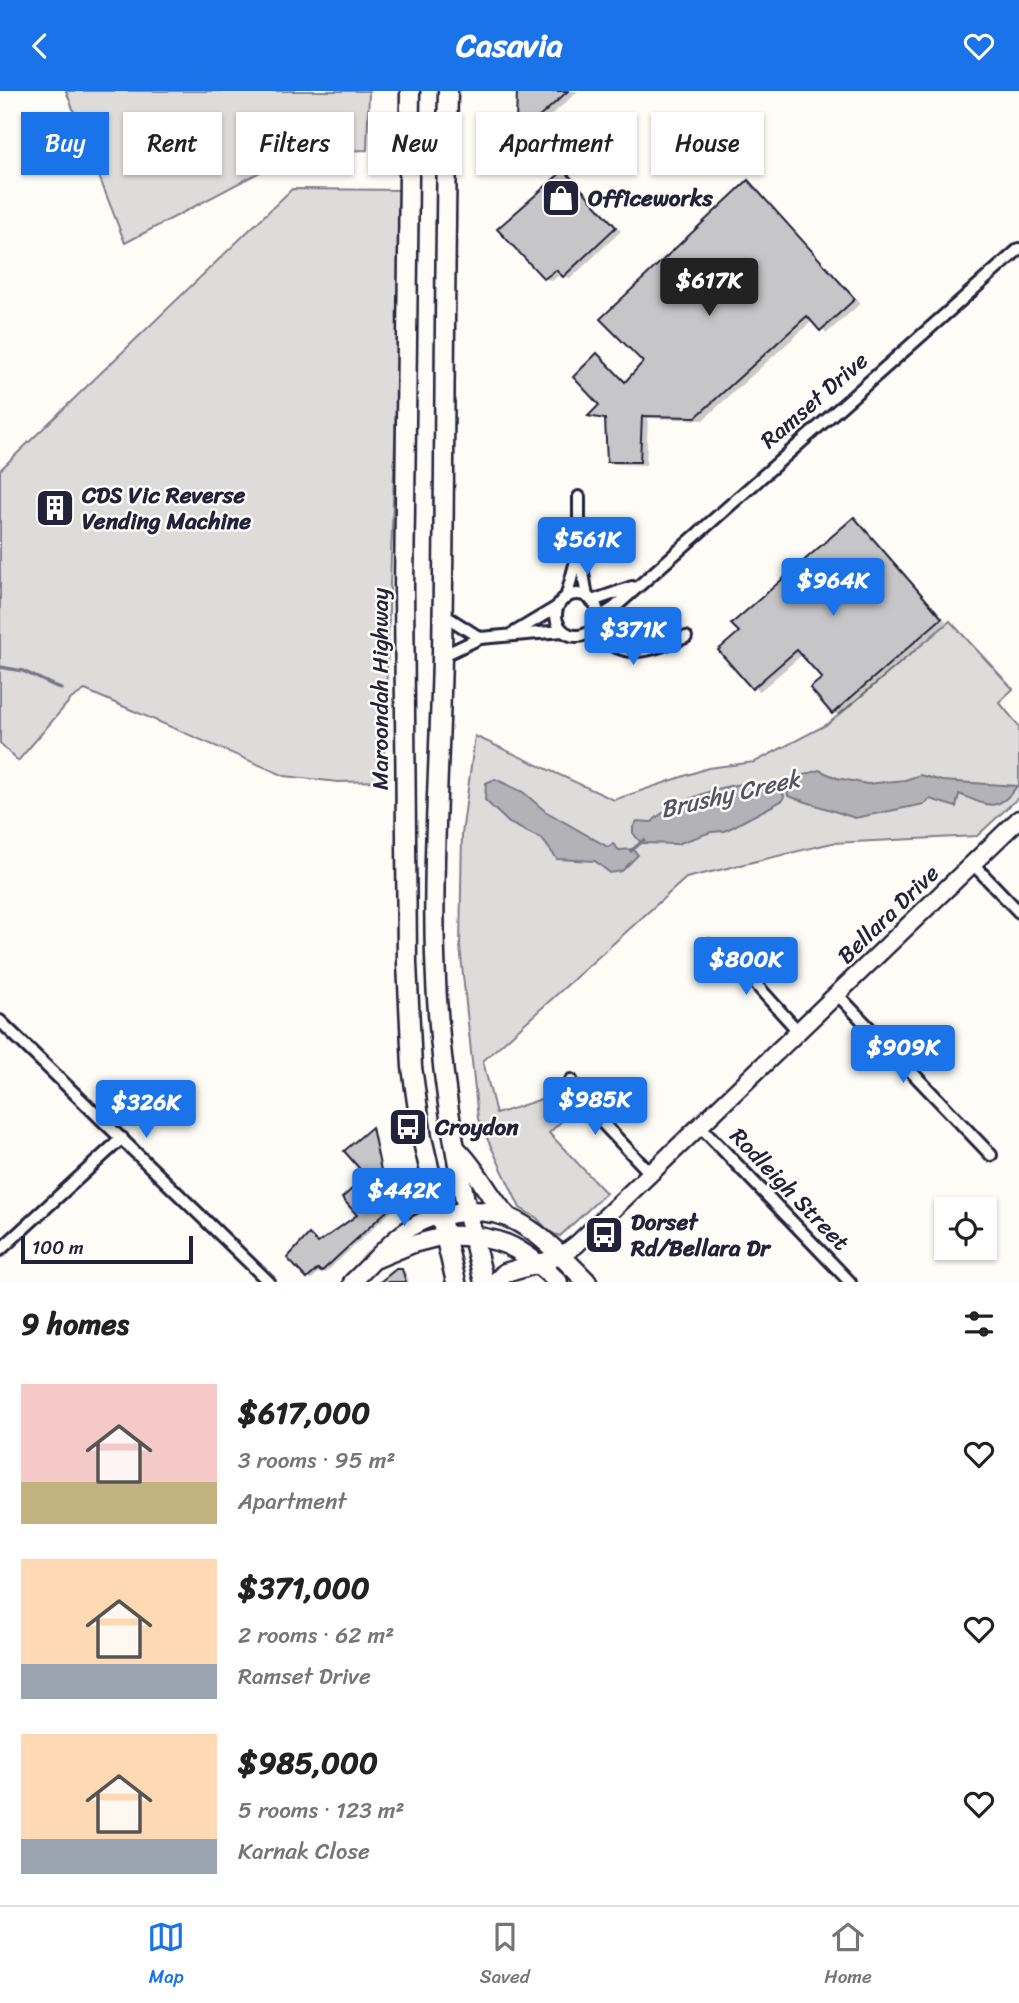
<!DOCTYPE html>
<html lang="en">
<head>
<meta charset="utf-8">
<style>
	:root { --surface:#fff; --page:#f6f6f6; --text:#222; --muted:#767676; --line:#e0e0e0; --accent:#1a73e8 }
	body { margin:0; font-family:Sriracha,sans-serif; background:var(--page); color:var(--text); height:100vh; display:flex; flex-direction:column; font-size:26px; white-space:nowrap }
	* { box-sizing:border-box; margin:0 }
	p { font-size:23px; color:var(--muted) }
	.icon { flex:none; width:38px; height:38px; fill:none; stroke:currentColor; stroke-width:2; stroke-linecap:round; stroke-linejoin:round }
	.map { position:relative; height:1191px; overflow:hidden }
	.details { display:flex; flex-direction:column; background:var(--surface); flex:1 }
	.details>* { flex:none }
	.hud { position:absolute; left:21px; top:21px; width:978px; height:63px; display:flex; gap:14px }
	.controls { position:absolute; left:934px; top:1106px; display:grid; gap:14px }
	.controls a { display:grid; place-items:center; width:63px; height:63px; border-radius:0px; background:var(--surface); box-shadow:0 2px 5px #0004; font-size:35px }
	.scale { position:absolute; left:21px; bottom:18px; width:172px; box-sizing:border-box; padding-left:7px; border:4px solid #22223b; border-top:0; font-size:19px; line-height:24px; white-space:nowrap; color:#22223b; -webkit-text-stroke:5px #fdfcf7; paint-order:stroke }
	.price { position:absolute; translate:-50% -60px; padding:0 16px; border-radius:7px; background:var(--accent); color:#fff; font-size:23px; line-height:46px; filter:drop-shadow(0 2px 4px #0008) }
	.price::after { content:''; position:absolute; left:50%; top:42px; width:21px; height:16px; margin-left:-10px; background:inherit; clip-path:polygon(0 0,100% 0,50% 100%) }
	.price.selected { background:#222; color:#fff }
	ul { padding:0; list-style:none }
	li { display:flex; align-items:center; gap:21px; height:175px; padding:0 21px }
	li span { display:grid; place-items:center; flex:none; width:196px; height:140px; border-radius:0px; color:#555 }
	li>.icon { margin-inline-start:auto }
	span .icon { width:84px; height:84px; fill:#fffc; stroke-width:1 }
	li b { font-size:30px }
	h2 { display:flex; justify-content:space-between; align-items:center; height:84px; padding:0 21px; font-size:30px }
	.tag { padding:0 24px; border-radius:0px; background:var(--surface); box-shadow:0 2px 5px #0004; font-size:24px; line-height:63px }
	.tag.selected { background:var(--accent); color:#fff }
	header { display:flex; justify-content:space-between; align-items:center; height:91px; padding:0 21px; background:var(--accent); color:#fff; font-size:32px; font-weight:700 }
	.tabs { display:flex; justify-content:space-around; align-items:center; height:98px; border-top:2px solid var(--line); background:var(--surface); font-size:19px; color:var(--muted) }
	.tabs a { display:grid; justify-items:center; gap:4px }
	.tabs .selected { color:var(--accent) }
	.map>svg:first-child { display:block }
	.green { fill:#dddcdb; stroke:#807f8b; stroke-width:2 }
	.water { fill:#b2b2b7; stroke:#787885; stroke-width:2 }
	.shadow { fill:#0003 }
	.lines { fill:none; stroke-linecap:round; stroke-linejoin:round }
	.stream { stroke:#787885; stroke-width:3.5 }
	.building { fill:#c6c6c8; stroke:#22223b; stroke-width:2 }
	.minor-casing { stroke:#22223b; stroke-width:16 }
	.secondary-casing { stroke:#22223b; stroke-width:21 }
	.primary-casing { stroke:#22223b; stroke-width:23 }
	.trunk-casing { stroke:#22223b; stroke-width:23 }
	.minor { stroke:#fdfcf7; stroke-width:10 }
	.secondary { stroke:#fdfcf7; stroke-width:16 }
	.primary { stroke:#fdfcf7; stroke-width:18 }
	.trunk { stroke:#fdfcf7; stroke-width:18 }
	.labels { text-anchor:middle; stroke-width:5; stroke-linejoin:round; paint-order:stroke }
	.poi-label { font-size:23px; font-weight:bold; fill:#22223b; stroke:#fdfcf7; text-anchor:start }
	.street-label { font-size:23px; fill:#22223b; stroke:#fdfcf7 }
	.water-label { font-size:24px; font-style:italic; fill:#545466; stroke:#fdfcf7 }
</style>
</head>
<body>
<header><svg class="icon" aria-label="back" viewBox="0 0 24 24"><path d="M15 5l-7 7 7 7"/></svg>Casavia<svg class="icon" aria-label="heart" viewBox="0 0 24 24"><path d="M12 20l-8-8c-3-5 5-10 8-4 3-6 11-1 8 4z"/></svg></header>
<div class="map">
<svg width="1019" height="1191" viewBox="0 0 1019 1191">
	<rect width="100%" height="100%" fill="#fdfcf7"/>
	<filter id="ink" filterUnits="userSpaceOnUse"><feTurbulence type="fractalNoise" baseFrequency=".0143" numOctaves="2"/><feDisplacementMap in="SourceGraphic" scale="14" xChannelSelector="R" yChannelSelector="G"/><feConvolveMatrix kernelMatrix="1 2 1 2 8 2 1 2 1" color-interpolation-filters="sRGB"/></filter>
	<g filter="url(#ink)">
		<!-- green -->
		<g class="green">
			<path d="M66 0H369L367 59 298 61 125 152Z"/>
			<path d="M292 98 404 99 383 690 338 691 285 685 85 599 71 608 18 670 0 652V379Z"/>
			<path d="M950 530 1013 598 999 611 1019 635V706L977 745 832 752 686 787 483 970 496 1023 560 1002 574 1018 549 1042 606 1102 560 1145 549 1141 537 1127 520 1117 478 1028 460 855 462 743 475 645 614 709 708 677 755 671 828 633Z"/>
		</g>
		<!-- water -->
		<g class="water">
			<path d="M819 679 837 687 867 693 905 689 920 684 942 690 1017 695C997 724 985 713 959 703L956 716 930 708 924 713 855 727 788 705 787 697 794 687Z"/>
			<path d="M495 688 523 701 545 720 608 756 613 753 619 759 633 758 638 764 622 780 610 782 595 770 557 768 542 748 509 732 485 709 486 692Z"/>
			<path d="M742 693 758 697 776 695 784 704 783 709 725 740 711 741 677 753 641 752 633 742V736L637 730 652 731C667 714 718 695 742 693Z"/>
		</g>
		<!-- shadow -->
		<g class="shadow">
			<path d="M519 0H578L532 42 526 38Z"/>
			<path d="M564 81 621 140 570 188 562 182 552 190 545 187Z"/>
			<path d="M748 91 861 212 827 242 813 229 703 329 648 327 646 374 615 373 609 370 607 330 591 325 602 314 597 264 627 292 646 271Z"/>
			<path d="M854 428 947 531 840 625 833 621 824 587 803 563 760 600 753 597Z"/>
			<path d="M372 1038 392 1120 325 1182 321 1179 311 1189 308 1187 319 1154 360 1124 369 1085Z"/>
			<path d="M402 1179 406 1182 409 1191 384 1190Z"/>
		</g>
		<g class="lines">
			<!-- stream -->
			<g class="stream">
				<path d="M0 576 23 580 61 598"/>
				<path d="M631 760 644 749"/>
			</g>
		</g>
		<!-- building -->
		<g class="building">
			<path d="M517 0H568L525 39 516 32Z"/>
			<path d="M564 79 616 136 563 186 556 179 544 188 497 138Z"/>
			<path d="M748 89 855 208 820 240 807 225 696 326 642 325 640 371H607L605 328 588 325 599 314 573 286 597 262 625 291 643 271 600 228Z"/>
			<path d="M854 426 942 527 832 623 810 597 822 587 797 559 752 598 718 559 739 541 731 533Z"/>
			<path d="M372 1036 389 1118 321 1181 318 1178 307 1188 287 1167 309 1143 318 1152 357 1124 342 1107 366 1085 344 1060Z"/>
			<path d="M396 1178H402L406 1191H380Z"/>
		</g>
		<g class="lines">
			<!-- minor casing -->
			<g class="minor-casing">
				<g id="minor">
					<path d="M579 406V457L587 506"/>
					<circle cx="577" cy="524" r="21"/>
					<path d="M566 507 578 462"/>
					<path d="M592 510 632 496"/>
					<path d="M441 522 480 547"/>
					<path d="M598 527 614 517 1019 158"/>
					<path d="M593 538C624 572 647 560 686 546"/>
					<path d="M512 543 557 516"/>
					<path d="M442 565 480 547 563 540"/>
					<path d="M972 772 1019 821"/>
					<path d="M708 854 734 869 798 940"/>
					<path d="M837 903 991 1064"/>
					<path d="M0 930 269 1191"/>
					<path d="M571 989 577 1005 651 1083"/>
					<path d="M700 1035 850 1191"/>
					<path d="M0 1159 122 1047"/>
				</g>
			</g>
			<!-- secondary casing -->
			<g class="secondary-casing">
				<g id="secondary">
					<path d="M377 1168 413 1153 444 1145"/>
					<path d="M539 1172 561 1165 577 1153 1019 728"/>
					<path d="M352 1191C380 1166 400 1133 439 1125"/>
				</g>
			</g>
			<!-- primary casing -->
			<g class="primary-casing">
				<g id="primary">
					<path d="M457 1059C478 1079 488 1105 507 1125"/>
					<path d="M439 1125C455 1122 471 1119 487 1121 527 1125 561 1165 587 1191"/>
					<path d="M444 1145C496 1142 521 1155 558 1191"/>
					<path d="M496 1191 505 1182 539 1172"/>
				</g>
			</g>
			<!-- trunk casing -->
			<g class="trunk-casing">
				<g id="trunk">
					<path d="M410 0 404 497 407 872 412 976 422 1047 456 1191"/>
					<path d="M448 0C444 188 445 377 442 565 440 665 432 765 435 865 438 974 457 1086 484 1191"/>
				</g>
			</g>
			<!-- minor -->
			<use href="#minor" class="minor"/>
			<!-- secondary -->
			<use href="#secondary" class="secondary"/>
			<!-- primary -->
			<use href="#primary" class="primary"/>
			<!-- trunk -->
			<use href="#trunk" class="trunk"/>
		</g>
	</g>
	<!-- icons -->
	<defs>
		<g id="shop-square" transform="scale(2.0125)"><rect x="-9" y="-9" width="18" height="18" rx="4" fill="#22223b" stroke="#fdfcf7"/><path d="M-5-2.5h2.3a2.7 3.5 0 0 1 5.4 0H5L5.5 6h-11ZM-1.5-2.5h3a1.5 2.3 0 0 0-3 0Z" fill="#fff"/></g>
		<g id="building-square" transform="scale(2.0125)"><rect x="-9" y="-9" width="18" height="18" rx="4" fill="#22223b" stroke="#fdfcf7"/><path d="M-4-6H4V6H1V3H-1V6H-4ZM-2.5-4.3h1.7v1.8h-1.7ZM.8-4.3h1.7v1.8H.8ZM-2.5-1h1.7V.8h-1.7ZM.8-1h1.7V.8H.8Z" fill="#fff"/></g>
		<g id="bus-square" transform="scale(2.0125)"><rect x="-9" y="-9" width="18" height="18" rx="4" fill="#22223b" stroke="#fdfcf7"/><path d="M-5-6H5V4H4V6H2V4H-2V6H-4V4H-5ZM-3.5-4V0h7V-4ZM-3.5 1.2v1.5H-2V1.2ZM2 1.2v1.5H3.5V1.2Z" fill="#fff"/></g>
	</defs>
	<g fill-rule="evenodd">
		<use href="#shop-square" x="561" y="107"/>
		<use href="#building-square" x="55" y="417"/>
		<use href="#bus-square" x="408" y="1036"/>
		<use href="#bus-square" x="604" y="1144"/>
	</g>
	<g class="labels">
		<!-- poi labels -->
		<g class="poi-label">
			<text x="588" y="115">Officeworks</text>
			<text x="82" y="412">CDS Vic Reverse<tspan x="82" dy="26">Vending Machine</tspan></text>
			<text x="435" y="1044">Croydon</text>
			<text x="631" y="1139">Dorset<tspan x="631" dy="26">Rd/Bellara Dr</tspan></text>
		</g>
		<!-- street labels -->
		<g class="street-label">
			<text transform="translate(814 309) rotate(-41)" y="8">Ramset Drive</text>
			<text transform="translate(380 598) rotate(-90)" y="8">Maroondah Highway</text>
			<text transform="translate(888 823) rotate(-44)" y="8">Bellara Drive</text>
			<text transform="translate(790 1098) rotate(46)" y="8">Rodleigh Street</text>
		</g>
		<!-- water labels -->
		<g class="water-label">
			<text transform="translate(730 703) rotate(-13)" y="8">Brushy Creek</text>
		</g>
	</g>
</svg>
<div class="controls">
<a><svg class="icon" aria-label="locate" viewBox="0 0 24 24"><circle cx="12" cy="12" r="6"/><path d="M12 2v4M12 18v4M2 12h4M18 12h4"/></svg></a>
</div>
<div class="scale">100 m</div>
<b class="price selected" style="left:709px;top:227px">$617K</b>
<b class="price" style="left:587px;top:486px">$561K</b>
<b class="price" style="left:833px;top:527px">$964K</b>
<b class="price" style="left:633px;top:576px">$371K</b>
<b class="price" style="left:746px;top:906px">$800K</b>
<b class="price" style="left:903px;top:994px">$909K</b>
<b class="price" style="left:595px;top:1046px">$985K</b>
<b class="price" style="left:146px;top:1049px">$326K</b>
<b class="price" style="left:404px;top:1137px">$442K</b>
<div class="hud">
<a class="tag selected">Buy</a>
<a class="tag">Rent</a>
<a class="tag">Filters</a>
<a class="tag">New</a>
<a class="tag">Apartment</a>
<a class="tag">House</a>
</div>
</div>
<section class="details">
<h2>9 homes<svg class="icon" aria-label="filters" viewBox="0 0 24 24"><path d="M4 7h16M4 17h16"/><circle cx="9" cy="7" r="2"/><circle cx="15" cy="17" r="2"/></svg></h2>
<ul>
<li><span style="background:linear-gradient(#f6c9c9 70%,#c2b280 0)"><svg class="icon" aria-label="home" viewBox="0 0 24 24"><path d="M3 11l9-7 9 7M6 9v11h12V9"/></svg></span><div><b>$617,000</b><p>3 rooms · 95 m²</p><p>Apartment</p></div><svg class="icon" aria-label="heart" viewBox="0 0 24 24"><path d="M12 20l-8-8c-3-5 5-10 8-4 3-6 11-1 8 4z"/></svg></li>
<li><span style="background:linear-gradient(#ffd9b3 75%,#9aa5b1 0)"><svg class="icon" aria-label="home" viewBox="0 0 24 24"><path d="M3 11l9-7 9 7M6 9v11h12V9"/></svg></span><div><b>$371,000</b><p>2 rooms · 62 m²</p><p>Ramset Drive</p></div><svg class="icon" aria-label="heart" viewBox="0 0 24 24"><path d="M12 20l-8-8c-3-5 5-10 8-4 3-6 11-1 8 4z"/></svg></li>
<li><span style="background:linear-gradient(#ffd9b3 75%,#9aa5b1 0)"><svg class="icon" aria-label="home" viewBox="0 0 24 24"><path d="M3 11l9-7 9 7M6 9v11h12V9"/></svg></span><div><b>$985,000</b><p>5 rooms · 123 m²</p><p>Karnak Close</p></div><svg class="icon" aria-label="heart" viewBox="0 0 24 24"><path d="M12 20l-8-8c-3-5 5-10 8-4 3-6 11-1 8 4z"/></svg></li>
</ul>
</section>
<nav class="tabs">
<a class="selected"><svg class="icon" aria-label="map" viewBox="0 0 24 24"><path d="M3 6l6-2 6 2 6-2v14l-6 2-6-2-6 2zM9 4v14M15 6v14"/></svg>Map</a>
<a><svg class="icon" aria-label="saved" viewBox="0 0 24 24"><path d="M7 4h10v16l-5-4-5 4z"/></svg>Saved</a>
<a><svg class="icon" aria-label="home" viewBox="0 0 24 24"><path d="M3 11l9-7 9 7M6 9v11h12V9"/></svg>Home</a>
</nav>
</body>
</html>
